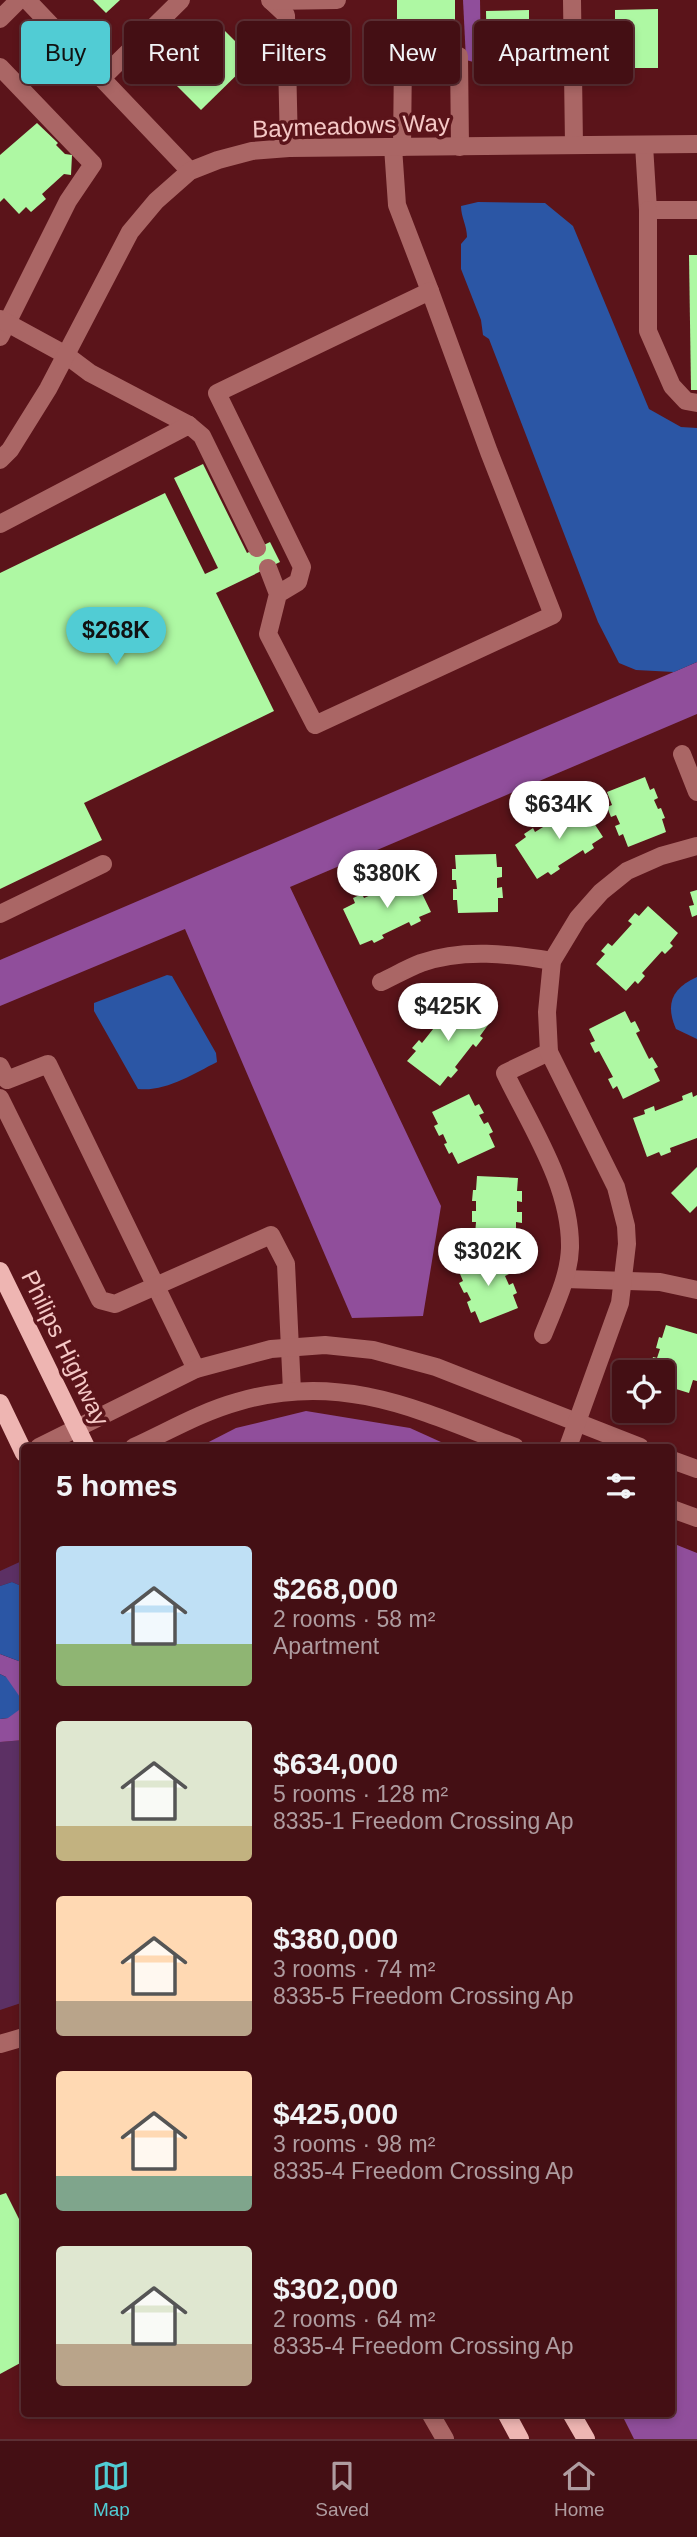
<!DOCTYPE html>
<html lang="en">
<head>
<meta charset="utf-8">
<style>
	:root { --surface:#440f14; --page:#4e1d22; --text:#f1f3f6; --muted:#af9ca0; --line:#5c2f34; --accent:#51ccd4 }
	body { margin:0; font-family:Arial,sans-serif; background:var(--page); color:var(--text); height:100vh; display:flex; flex-direction:column; font-size:26px; white-space:nowrap }
	* { box-sizing:border-box; margin:0 }
	p { font-size:23px; color:var(--muted) }
	.icon { flex:none; width:38px; height:38px; fill:none; stroke:currentColor; stroke-width:2; stroke-linecap:round; stroke-linejoin:round }
	.map { position:relative; flex:1; overflow:hidden }
	.panel { position:absolute; left:21px; top:1444px; width:654px; height:973px; display:flex; flex-direction:column; background:var(--surface); border-radius:7px; box-shadow:0 4px 10px #0003,0 0 0 2px var(--line) }
	.panel>* { flex:none }
	.top-card { position:absolute; left:21px; top:21px; width:656px; height:63px; display:flex; gap:14px }
	.tools { position:absolute; left:612px; top:1360px; display:grid; gap:14px }
	.tools a { display:grid; place-items:center; width:63px; height:63px; border-radius:7px; background:var(--surface); box-shadow:0 4px 10px #0003,0 0 0 2px var(--line); font-size:35px }
	.price { position:absolute; translate:-50% -60px; padding:0 16px; border-radius:24px; background:#fff; color:#222; font-size:23px; line-height:46px; filter:drop-shadow(0 2px 4px #0008) }
	.price::after { content:''; position:absolute; left:50%; top:42px; width:21px; height:16px; margin-left:-10px; background:inherit; clip-path:polygon(0 0,100% 0,50% 100%) }
	.price.current { background:var(--accent); color:#111 }
	ul { padding:0; list-style:none }
	li { display:flex; align-items:center; gap:21px; height:175px; padding:0 35px }
	li span { display:grid; place-items:center; flex:none; width:196px; height:140px; border-radius:7px; color:#555 }
	li>.icon { margin-inline-start:auto }
	span .icon { width:84px; height:84px; fill:#fffc; stroke-width:1 }
	li b { font-size:30px }
	h2 { display:flex; justify-content:space-between; align-items:center; height:84px; padding:0 35px; font-size:30px }
	.pill { padding:0 24px; border-radius:7px; background:var(--surface); box-shadow:0 4px 10px #0003,0 0 0 2px var(--line); font-size:24px; line-height:63px }
	.pill.current { background:var(--accent); color:#111 }
	.tab-bar { display:flex; justify-content:space-around; align-items:center; height:98px; border-top:2px solid var(--line); background:var(--surface); font-size:19px; color:var(--muted) }
	.tab-bar a { display:grid; justify-items:center; gap:4px }
	.tab-bar .current { color:var(--accent) }
	.map>svg:first-child { display:block }
	.green { fill:#5c3064 }
	.forest { fill:#904e9b }
	.water { fill:#2b56a5 }
	.building { fill:#aef8a3 }
	.lines { fill:none; stroke-linecap:round; stroke-linejoin:round }
	.minor { stroke:#aa6665; stroke-width:18 }
	.major { stroke:#eeb5b2; stroke-width:18 }
	.labels { text-anchor:middle; stroke-width:7; stroke-linejoin:round; paint-order:stroke }
	.street-label { font-size:24px; fill:#f5c8c6; stroke:#5b141a }
</style>
</head>
<body>
<div class="map">
<svg width="697" height="2439" viewBox="0 0 697 2439">
	<rect width="100%" height="100%" fill="#5b141a"/>
	<!-- green -->
	<g class="green">
		<path d="M24 1560V1595L19 1585 12 1582 0 1586V1571Z"/>
		<path d="M24 1740V2002L0 2010V1742Z"/>
	</g>
	<!-- forest -->
	<g class="forest">
		<path d="M463 0H480L481 64 466 60Z"/>
		<path d="M697 662V714L290 887 441 1206 423 1316 352 1318 185 929 0 1006V960Z"/>
		<path d="M306 1411 410 1428 452 1447H199L236 1428Z"/>
		<path d="M672 1543 697 1553V2439H634L621 2413H672Z"/>
		<path d="M0 1654 24 1663V1740L0 1742V1719L8 1718 6 1677 0 1674Z"/>
	</g>
	<!-- water -->
	<g class="water">
		<path d="M478 202 545 203 573 226 649 409 681 427 697 428V662L674 672 636 670 619 663 598 622 489 339 483 335 481 320 461 269V244L467 237C467 226 461 217 461 206Z"/>
		<path d="M167 975 172 976 216 1053 217 1062C193 1074 166 1092 138 1089L94 1011V1003Z"/>
		<path d="M697 977V1039L676 1029C665 1004 672 988 697 977Z"/>
		<path d="M12 1582 19 1585 24 1595V1663L0 1654V1586Z"/>
		<path d="M0 1674 6 1677 22 1700 19 1710 8 1718 0 1719Z"/>
	</g>
	<!-- building -->
	<g class="building">
		<path d="M93 0H120L106 13Z"/>
		<path d="M397 0H455V20H441L434 27 428 20 397 21Z"/>
		<path d="M658 9V68H615V50H601L600 28H615V10Z"/>
		<path d="M529 10V29L544 28V50H530V69H487L486 11Z"/>
		<path d="M217 23 253 59 201 110 165 74Z"/>
		<path d="M37 123 58 143 56 145 65 154 72 155 71 175 64 174 42 194 46 199 31 212 26 207 19 214 4 198 0 202V155Z"/>
		<path d="M689 255H697V390H691Z"/>
		<path d="M203 464 247 553 270 542 280 562 216 593 274 711 84 803 102 840 0 889V573L165 493 205 574 218 568 174 478Z"/>
		<path d="M645 777 650 790 654 788 658 798 654 800 658 809 661 808 665 818 662 819 666 832 628 847 623 834 619 836 615 826 620 824 616 815 611 817 607 807 612 805 607 792Z"/>
		<path d="M581 803 603 837 592 844 594 848 585 854 583 850 558 866 560 869 551 875 548 872 537 879 515 845 526 837 524 834 533 828 535 832 561 816 558 812 567 806 570 810Z"/>
		<path d="M496 854 497 867H502V877L497 878V888L502 887 503 898H498V912L458 913 457 900H453V889H457L456 880H452V869H456L455 855Z"/>
		<path d="M413 875 431 912 419 917 421 921 411 926 409 922 382 935 384 938 374 943 372 940 360 945 343 909 355 903 353 898 362 894 364 898 391 886 389 881 399 876 401 881Z"/>
		<path d="M697 890V915L692 917 689 906 694 905 690 892Z"/>
		<path d="M648 906 678 933 670 943 673 946 665 954 662 951 642 973 645 976 638 984 635 981 626 991 596 964 605 954 601 951 608 943 612 946 632 924 628 921 635 913 639 916Z"/>
		<path d="M456 1000 488 1025 480 1036 483 1038 476 1047 473 1044 455 1067 458 1070 451 1078 448 1076 440 1086 407 1061 416 1051 412 1048 419 1040 422 1043 441 1019 437 1016 444 1008 447 1011Z"/>
		<path d="M625 1011 631 1023 635 1021 640 1031 636 1033 649 1059 652 1057 658 1067 654 1069 660 1081 623 1099 617 1086 613 1089 608 1079 613 1077 599 1051 595 1053 590 1043 595 1041 589 1029Z"/>
		<path d="M692 1092 693 1097 697 1095V1138L670 1148 671 1152 661 1156 659 1152 647 1157 633 1118 645 1114 644 1110 654 1106 655 1111 683 1100 682 1096Z"/>
		<path d="M469 1094 475 1106 479 1104 484 1113 479 1115 484 1124 488 1122 493 1132 489 1134 495 1147 458 1164 452 1152 449 1154 444 1144 447 1143 443 1134 439 1136 434 1126 438 1124 432 1112Z"/>
		<path d="M697 1167V1206L690 1213 671 1193Z"/>
		<path d="M477 1176 518 1178 517 1191H522V1202L517 1201V1212H522V1223L516 1222V1236L475 1235 476 1222H472V1211H476V1201H472L473 1190H476Z"/>
		<path d="M496 1254 501 1266 505 1264 509 1274 505 1276 509 1285 513 1283 517 1293 513 1295 518 1308 480 1323 475 1311 471 1313 467 1302 471 1300 467 1292 464 1293 459 1283 463 1281 458 1269Z"/>
		<path d="M666 1325 697 1334V1381L693 1380 689 1393 663 1385V1372H653L654 1369 650 1368 653 1357 657 1358 660 1349 656 1348 659 1337 662 1338Z"/>
		<path d="M6 2193 24 2229V2361L0 2374V2195Z"/>
	</g>
	<g class="lines">
		<!-- minor -->
		<g class="minor">
			<path d="M27 0 190 171"/>
			<path d="M270 0 286 15 289 148"/>
			<path d="M572 0 574 145"/>
			<path d="M271 1 337 0"/>
			<path d="M0 19 19 0"/>
			<path d="M0 67 93 164 68 201 0 337"/>
			<path d="M102 78 181 0"/>
			<path d="M644 145 648 210H697"/>
			<path d="M393 147 397 205 430 291"/>
			<path d="M402 147 403 56H459L460 147"/>
			<path d="M648 210V331L672 386 686 401 697 403"/>
			<path d="M0 319 66 355 90 373 189 425"/>
			<path d="M0 460 10 450 48 389 130 232 156 201 190 171 218 160 252 151 289 148 697 144"/>
			<path d="M0 524 189 425 202 436 257 548"/>
			<path d="M268 568 278 594 268 634 315 725 553 615 489 452 430 291 217 393 302 567 298 582 278 594"/>
			<path d="M682 754 697 792"/>
			<path d="M0 914 103 864"/>
			<path d="M381 982C394 976 408 968 421 963 463 948 510 954 552 961"/>
			<path d="M0 1066 7 1080 48 1064 196 1369"/>
			<path d="M0 1098 100 1300 115 1304 271 1235 286 1264 292 1391"/>
			<path d="M565 1279 660 1282 697 1290"/>
			<path d="M543 1335C554 1307 569 1278 570 1248 571 1186 531 1127 505 1073L549 1052"/>
			<path d="M39 1447 196 1369 271 1349 325 1345 373 1350 436 1367 640 1447"/>
			<path d="M134 1447C167 1432 201 1412 237 1402 341 1371 420 1410 515 1447"/>
			<path d="M568 1447 620 1303 627 1244 626 1226 616 1187 549 1052 547 1012 552 961 578 918 601 892 627 871 661 856 697 846"/>
			<path d="M672 1460 697 1469"/>
			<path d="M672 1509 697 1518"/>
			<path d="M0 2044 24 2037"/>
			<path d="M430 2413 445 2439"/>
		</g>
		<!-- major -->
		<g class="major">
			<path d="M0 1271 86 1447"/>
			<path d="M0 1403 24 1453"/>
			<path d="M506 2413 520 2439"/>
			<path d="M571 2413 586 2439"/>
		</g>
	</g>
	<g class="labels">
		<!-- street labels -->
		<g class="street-label">
			<text transform="translate(351 126) rotate(-2)" y="8">Baymeadows Way</text>
			<text transform="translate(65 1348) rotate(64)" y="8">Philips Highway</text>
		</g>
	</g>
</svg>
<div class="tools">
<a><svg class="icon" aria-label="locate" viewBox="0 0 24 24"><circle cx="12" cy="12" r="6"/><path d="M12 2v4M12 18v4M2 12h4M18 12h4"/></svg></a>
</div>
<b class="price current" style="left:116px;top:667px">$268K</b>
<b class="price" style="left:559px;top:841px">$634K</b>
<b class="price" style="left:387px;top:910px">$380K</b>
<b class="price" style="left:448px;top:1043px">$425K</b>
<b class="price" style="left:488px;top:1288px">$302K</b>
<div class="top-card">
<a class="pill current">Buy</a>
<a class="pill">Rent</a>
<a class="pill">Filters</a>
<a class="pill">New</a>
<a class="pill">Apartment</a>
</div>
<section class="panel">
<h2>5 homes<svg class="icon" aria-label="filters" viewBox="0 0 24 24"><path d="M4 7h16M4 17h16"/><circle cx="9" cy="7" r="2"/><circle cx="15" cy="17" r="2"/></svg></h2>
<ul>
<li><span style="background:linear-gradient(#bfe0f5 70%,#8fb573 0)"><svg class="icon" aria-label="home" viewBox="0 0 24 24"><path d="M3 11l9-7 9 7M6 9v11h12V9"/></svg></span><div><b>$268,000</b><p>2 rooms · 58 m²</p><p>Apartment</p></div></li>
<li><span style="background:linear-gradient(#dfe7d0 75%,#c2b280 0)"><svg class="icon" aria-label="home" viewBox="0 0 24 24"><path d="M3 11l9-7 9 7M6 9v11h12V9"/></svg></span><div><b>$634,000</b><p>5 rooms · 128 m²</p><p>8335-1 Freedom Crossing Ap</p></div></li>
<li><span style="background:linear-gradient(#ffd9b3 75%,#b9a48a 0)"><svg class="icon" aria-label="home" viewBox="0 0 24 24"><path d="M3 11l9-7 9 7M6 9v11h12V9"/></svg></span><div><b>$380,000</b><p>3 rooms · 74 m²</p><p>8335-5 Freedom Crossing Ap</p></div></li>
<li><span style="background:linear-gradient(#ffd9b3 75%,#7fa58c 0)"><svg class="icon" aria-label="home" viewBox="0 0 24 24"><path d="M3 11l9-7 9 7M6 9v11h12V9"/></svg></span><div><b>$425,000</b><p>3 rooms · 98 m²</p><p>8335-4 Freedom Crossing Ap</p></div></li>
<li><span style="background:linear-gradient(#dfe7d0 70%,#b9a48a 0)"><svg class="icon" aria-label="home" viewBox="0 0 24 24"><path d="M3 11l9-7 9 7M6 9v11h12V9"/></svg></span><div><b>$302,000</b><p>2 rooms · 64 m²</p><p>8335-4 Freedom Crossing Ap</p></div></li>
</ul>
</section>
</div>
<nav class="tab-bar">
<a class="current"><svg class="icon" aria-label="map" viewBox="0 0 24 24"><path d="M3 6l6-2 6 2 6-2v14l-6 2-6-2-6 2zM9 4v14M15 6v14"/></svg>Map</a>
<a><svg class="icon" aria-label="saved" viewBox="0 0 24 24"><path d="M7 4h10v16l-5-4-5 4z"/></svg>Saved</a>
<a><svg class="icon" aria-label="home" viewBox="0 0 24 24"><path d="M3 11l9-7 9 7M6 9v11h12V9"/></svg>Home</a>
</nav>
</body>
</html>
